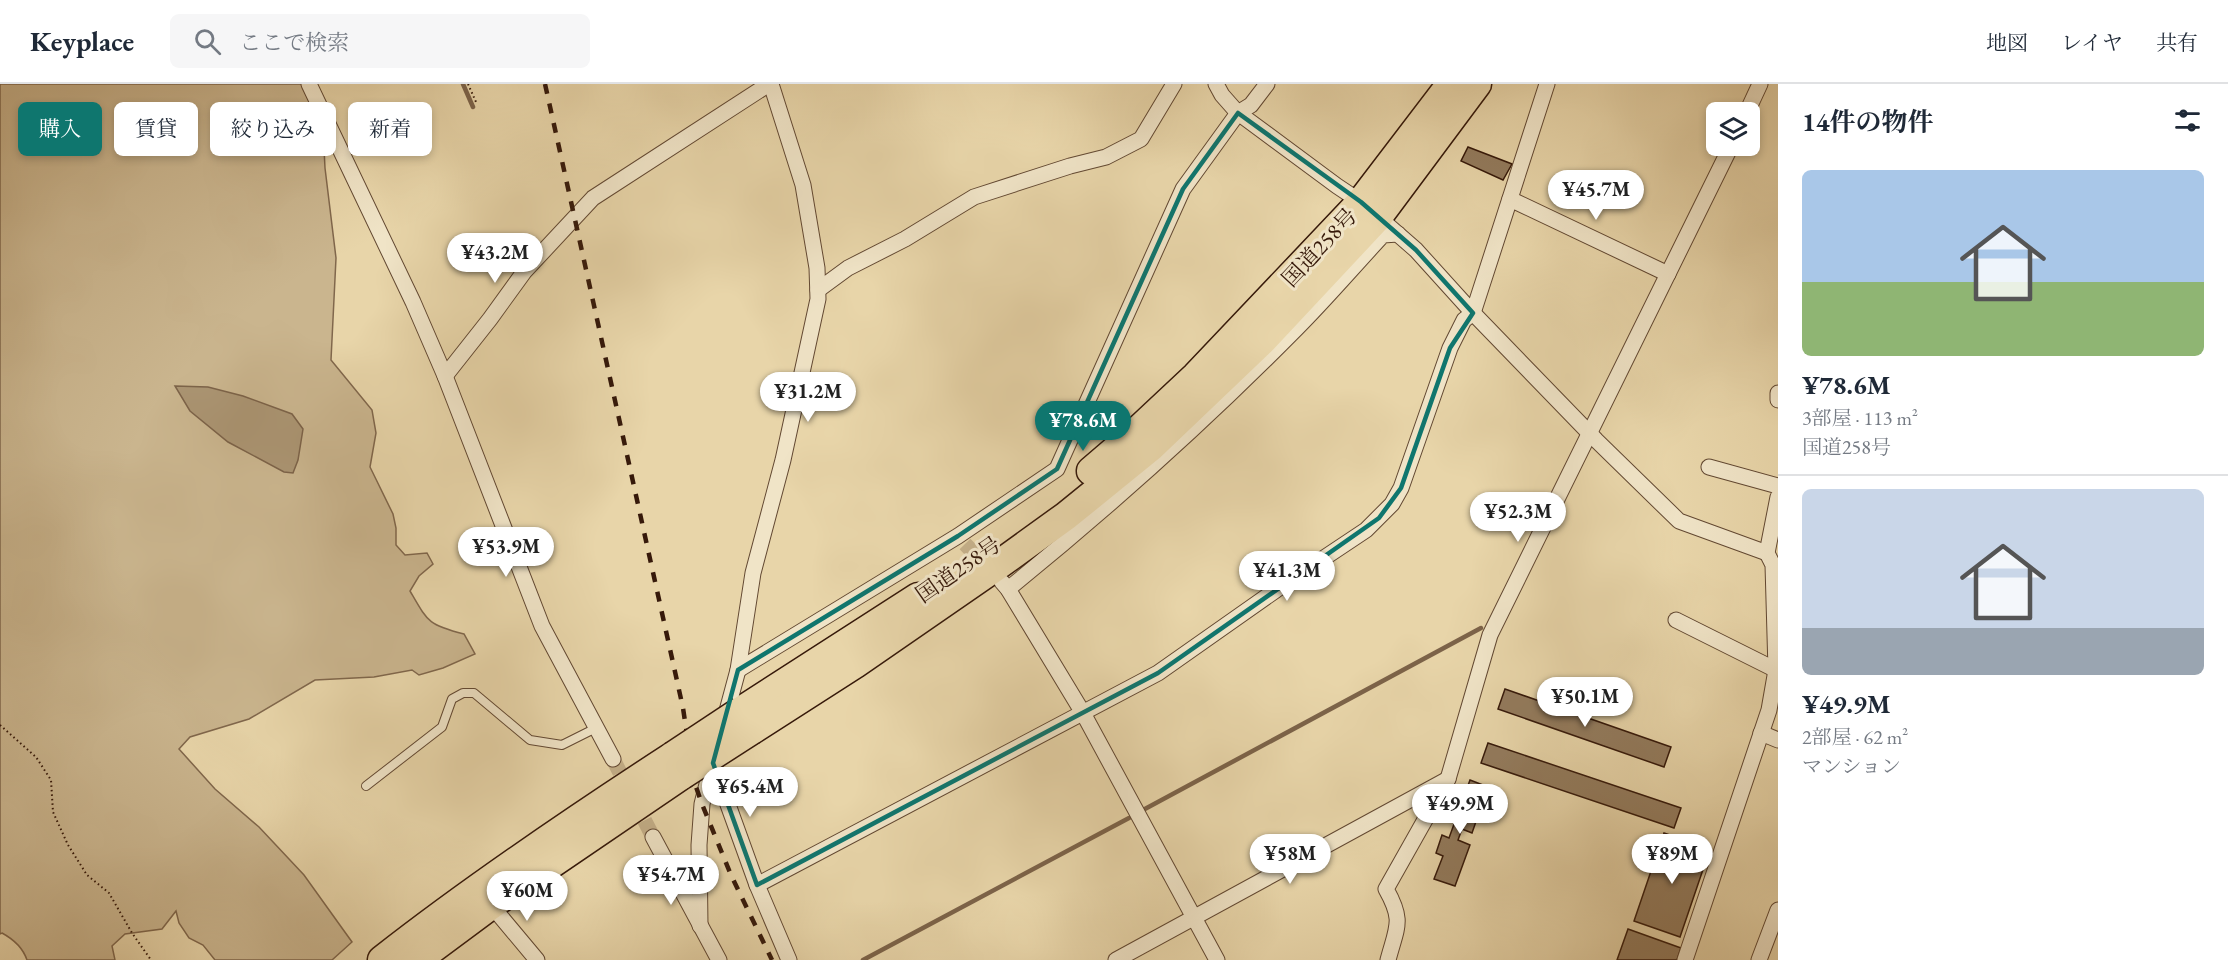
<!DOCTYPE html>
<html lang="ja">
<head>
<meta charset="utf-8">
<style>
	:root { --surface:#fff; --page:#f6f6f7; --text:#1f2937; --muted:#747a83; --line:#e0e1e3; --accent:#0f766e }
	body { margin:0; font-family:"EB Garamond","Noto Serif JP",serif; background:var(--page); color:var(--text); height:100vh; display:flex; flex-direction:column; font-size:22px; white-space:nowrap }
	* { box-sizing:border-box; margin:0 }
	p { font-size:20px; color:var(--muted) }
	.icon { flex:none; width:33px; height:33px; fill:none; stroke:currentColor; stroke-width:2; stroke-linecap:round; stroke-linejoin:round }
	.map { position:relative; flex:1; overflow:hidden }
	.side { display:flex; flex-direction:column; background:var(--surface); width:450px }
	.side>* { flex:none }
	.banner { position:absolute; left:18px; top:18px; width:570px; height:54px; display:flex; gap:12px }
	.controls { position:absolute; left:1706px; top:18px; display:grid; gap:12px }
	.controls a { display:grid; place-items:center; width:54px; height:54px; border-radius:9px; background:var(--surface); box-shadow:0 3px 9px #0003; font-size:30px }
	.price { position:absolute; translate:-50% -51px; padding:0 14px; border-radius:21px; background:#fff; color:#222; font-size:20px; line-height:39px; filter:drop-shadow(0 2px 3px #0008) }
	.price::after { content:''; position:absolute; left:50%; top:36px; width:18px; height:14px; margin-left:-9px; background:inherit; clip-path:polygon(0 0,100% 0,50% 100%) }
	.price.selected { background:var(--accent); color:#fff }
	ul { padding:0; list-style:none }
	li { display:grid; align-content:center; gap:12px; height:318px; padding:0 24px }
	li+li { border-top:2px solid var(--line) }
	li span { display:grid; place-items:center; height:186px; border-radius:9px; color:#555 }
	li>.icon { margin-inline-start:auto }
	span .icon { width:108px; height:108px; fill:#fffc; stroke-width:1 }
	li b { font-size:26px }
	h2 { display:flex; justify-content:space-between; align-items:center; height:72px; padding:0 24px; font-size:26px }
	.tag { padding:0 21px; border-radius:9px; background:var(--surface); box-shadow:0 3px 9px #0003; font-size:21px; line-height:54px }
	.tag.selected { background:var(--accent); color:#fff }
	header { display:flex; align-items:center; gap:36px; box-sizing:border-box; height:84px; padding:0 30px; background:var(--surface); border-bottom:2px solid var(--line) }
	header strong { font-size:28px }
	nav { display:flex; gap:33px; margin-inline-start:auto; font-size:21px }
	.search { width:420px; height:54px; background:var(--page); display:flex; align-items:center; gap:15px; box-sizing:border-box; padding:0 21px; border-radius:9px; color:var(--muted); font-size:22px }
	main { display:flex; flex:1; min-height:0 }
	.map>svg:first-child { display:block }
	.green { fill:#cab58e; stroke:#80674c; stroke-width:1.5 }
	.water { fill:#ab9573; stroke:#7c6349; stroke-width:1.5 }
	.lines { fill:none; stroke-linecap:round; stroke-linejoin:round }
	.stream { stroke:#7c6349; stroke-width:4.5 }
	.building { fill:#937b5d; stroke:#36190a; stroke-width:1.5 }
	.street-tunnel { stroke:#c4af89; stroke-width:15; stroke-dasharray:15 8; stroke-linecap:butt }
	.lane-casing { stroke:#624832; stroke-width:10 }
	.street-casing { stroke:#624832; stroke-width:17 }
	.highway-casing { stroke:#36190a; stroke-width:31 }
	.path { stroke:#36190a; stroke-width:2; stroke-dasharray:1.5 3; stroke-linecap:butt }
	.lane { stroke:#f0e4c7; stroke-width:8 }
	.street { stroke:#f0e4c7; stroke-width:15 }
	.highway { stroke:#e8d5a9; stroke-width:28 }
	.rail { stroke:#36190a; stroke-width:4.5; stroke-dasharray:10 10; stroke-linecap:butt }
	.highway-bridge-casing { stroke:#36190a; stroke-width:31; stroke-linecap:butt }
	.highway-bridge { stroke:#e8d5a9; stroke-width:28 }
	.marked { fill:none; stroke:#0f766e; stroke-width:4.5; stroke-linejoin:round }
	.labels { text-anchor:middle; stroke-width:6; stroke-linejoin:round; paint-order:stroke }
	.street-label { font-size:22px; fill:#36190a; stroke:#f0e4c7 }
</style>
</head>
<body>
<header>
<strong>Keyplace</strong>
<div class="search"><svg class="icon" aria-label="search" viewBox="0 0 24 24"><circle cx="10" cy="10" r="6"/><path d="M15 15l6 6"/></svg>ここで検索</div>
<nav><a>地図</a><a>レイヤ</a><a>共有</a></nav>
</header>
<main>
<div class="map">
<svg width="1778" height="876" viewBox="0 0 1778 876">
	<rect width="100%" height="100%" fill="#e8d5a9"/>
	<filter id="stains"><feTurbulence type="fractalNoise" baseFrequency=".00333" numOctaves="4"/><feColorMatrix values="0 0 0 0 .2 0 0 0 0 .09 0 0 0 0 .02 0 0 0 .5 -.17"/></filter>
	<radialGradient id="worn" r=".72"><stop offset=".6" stop-color="#630" stop-opacity="0"/><stop offset="1" stop-color="#630" stop-opacity=".3"/></radialGradient>
	<!-- green -->
	<path class="green" d="M0 0H311L322 25 325 84 336 174 331 276 372 326 376 349 370 383 393 430 396 444V461L405 471 427 469 433 480 419 492 410 507C428 538 428 541 464 550L475 570 443 584 419 591 412 586 374 593 315 596 249 635 190 653 179 665 215 705 259 743 304 791 352 858 332 876H215L203 861 189 854 179 839 176 827 162 845 125 850 112 862 115 876H27C23 864 13 855 2 849L0 850Z"/>
	<!-- water -->
	<path class="water" d="M175 302 208 303 243 312 292 330 303 345 298 376 293 389 284 388 228 358 190 327Z"/>
	<g class="lines">
		<!-- stream -->
		<g class="stream">
			<path d="M463 0 473 23"/>
			<path d="M1143 726 1481 544"/>
			<path d="M863 876 1129 734"/>
		</g>
	</g>
	<!-- building -->
	<g class="building">
		<path d="M1468 63 1512 80 1503 96 1461 77Z"/>
		<path d="M1505 605 1671 663 1664 683 1498 625Z"/>
		<path d="M1488 659 1681 724 1674 744 1481 679Z"/>
		<path d="M1470 696 1488 703 1472 749 1462 745 1458 756 1470 761 1455 802 1434 795 1443 772 1436 769 1442 751 1449 754Z"/>
		<path d="M1664 749 1710 765 1680 853 1634 837Z"/>
		<path d="M1628 845 1681 864 1677 876H1617Z"/>
	</g>
	<g class="lines">
		<!-- street-tunnel -->
		<g class="street-tunnel">
			<path d="M965 460 995 491"/>
			<path d="M613 675 653 753"/>
		</g>
		<!-- lane casing -->
		<g class="lane-casing">
			<path id="lane" d="M366 702 442 643 452 615 463 609H474L530 656 562 661 598 643"/>
		</g>
		<!-- street casing -->
		<g class="street-casing">
			<g id="street">
				<path d="M309 0 413 218 445 292 542 542 613 675"/>
				<path d="M1216 0 1222 11 1237 28 1337 102 1361 118 1416 166 1473 229 1596 356 1679 437 1767 469"/>
				<path d="M1747 28 1760 0"/>
				<path d="M1510 115 1668 190"/>
				<path d="M818 206 848 184 905 155 974 113 1070 82 1106 73 1141 55 1174 0"/>
				<path d="M445 292 490 235 524 188 593 114 769 0"/>
				<path d="M1778 309V316"/>
				<path d="M1709 383 1778 402"/>
				<path d="M1002 498 1008 505 1083 629 1217 876"/>
				<path d="M1008 505C1108 424 1205 337 1296 245 1326 215 1354 182 1383 151L1398 150"/>
				<path d="M1676 536 1776 586"/>
				<path d="M738 586 958 452 1057 385 1183 105 1238 29 1251 21 1267 0"/>
				<path d="M724 638 738 586 753 489 783 376 818 215 817 184 803 101 771 0"/>
				<path d="M1761 649 1778 656"/>
				<path d="M713 679 757 801 789 876"/>
				<path d="M653 753 719 876"/>
				<path d="M757 801 1158 589 1276 506 1366 446 1392 420 1401 404 1450 264 1464 236 1473 229 1547 0"/>
				<path d="M491 821 537 876"/>
				<path d="M700 842 699 761 702 720 714 672"/>
				<path d="M1116 876 1448 695"/>
				<path d="M1388 876C1397 842 1404 837 1386 805L1448 695 1490 551 1731 62"/>
				<path d="M1685 876 1769 626 1776 586 1773 481 1767 469 1778 413"/>
				<path d="M1759 876 1778 826"/>
			</g>
		</g>
		<!-- highway casing -->
		<g class="highway-casing">
			<g id="highway">
				<path d="M1091 387 1133 351 1196 292 1361 118 1451 0"/>
				<path d="M741 627 918 513"/>
				<path d="M752 646 855 580 994 484 1066 432 1151 363 1263 256 1378 133 1477 0"/>
				<path d="M382 876C475 803 573 737 673 672"/>
				<path d="M417 876 491 821 682 691"/>
			</g>
		</g>
		<!-- path -->
		<g class="path">
			<path d="M468 0 476 18"/>
			<path d="M0 641 36 673 51 696 53 728 68 761 87 791 109 809 132 849 151 876"/>
		</g>
		<!-- lane -->
		<use href="#lane" class="lane"/>
		<!-- street -->
		<use href="#street" class="street"/>
		<!-- highway -->
		<use href="#highway" class="highway"/>
		<!-- rail -->
		<path class="rail" d="M545 0 683 624 694 697 702 720 731 791 772 876"/>
		<!-- highway-bridge casing -->
		<g class="highway-bridge-casing">
			<g id="highway-bridge">
				<path d="M673 672 741 627"/>
				<path d="M682 691 752 646"/>
			</g>
		</g>
		<!-- highway-bridge -->
		<use href="#highway-bridge" class="highway-bridge"/>
	</g>
	<!-- marked area -->
	<path class="marked" d="M1238 29 1361 118 1416 166 1473 229 1450 264 1401 404 1379 434 1158 589 757 801 713 679 738 586 958 452 1057 385 1183 105Z"/>
	<g class="labels">
		<!-- street labels -->
		<g class="street-label">
			<text transform="translate(1319 163) rotate(-47)" y="8">国道258号</text>
			<text transform="translate(958 485) rotate(-35)" y="8">国道258号</text>
		</g>
	</g>
	<rect width="100%" height="100%" filter="url(#stains)"/>
	<rect width="100%" height="100%" fill="url(#worn)"/>
</svg>
<div class="controls">
<a><svg class="icon" aria-label="layers" viewBox="0 0 24 24"><path d="M12 4l9 5-9 5-9-5zM3 14l9 5 9-5"/></svg></a>
</div>
<b class="price" style="left:1596px;top:137px">¥45.7M</b>
<b class="price" style="left:495px;top:200px">¥43.2M</b>
<b class="price" style="left:808px;top:339px">¥31.2M</b>
<b class="price selected" style="left:1083px;top:368px">¥78.6M</b>
<b class="price" style="left:1518px;top:459px">¥52.3M</b>
<b class="price" style="left:506px;top:494px">¥53.9M</b>
<b class="price" style="left:1287px;top:518px">¥41.3M</b>
<b class="price" style="left:1585px;top:644px">¥50.1M</b>
<b class="price" style="left:750px;top:734px">¥65.4M</b>
<b class="price" style="left:1460px;top:751px">¥49.9M</b>
<b class="price" style="left:1290px;top:801px">¥58M</b>
<b class="price" style="left:1672px;top:801px">¥89M</b>
<b class="price" style="left:671px;top:822px">¥54.7M</b>
<b class="price" style="left:527px;top:838px">¥60M</b>
<div class="banner">
<a class="tag selected">購入</a>
<a class="tag">賃貸</a>
<a class="tag">絞り込み</a>
<a class="tag">新着</a>
</div>
</div>
<section class="side">
<h2>14件の物件<svg class="icon" aria-label="filters" viewBox="0 0 24 24"><path d="M4 7h16M4 17h16"/><circle cx="9" cy="7" r="2"/><circle cx="15" cy="17" r="2"/></svg></h2>
<ul>
<li><span style="background:linear-gradient(#a9c7e8 60%,#8fb573 0)"><svg class="icon" aria-label="home" viewBox="0 0 24 24"><path d="M3 11l9-7 9 7M6 9v11h12V9"/></svg></span><div><b>¥78.6M</b><p>3部屋 · 113 m²</p><p>国道258号</p></div></li>
<li><span style="background:linear-gradient(#c9d6e8 75%,#9aa5b1 0)"><svg class="icon" aria-label="home" viewBox="0 0 24 24"><path d="M3 11l9-7 9 7M6 9v11h12V9"/></svg></span><div><b>¥49.9M</b><p>2部屋 · 62 m²</p><p>マンション</p></div></li>
</ul>
</section>
</main>
</body>
</html>
